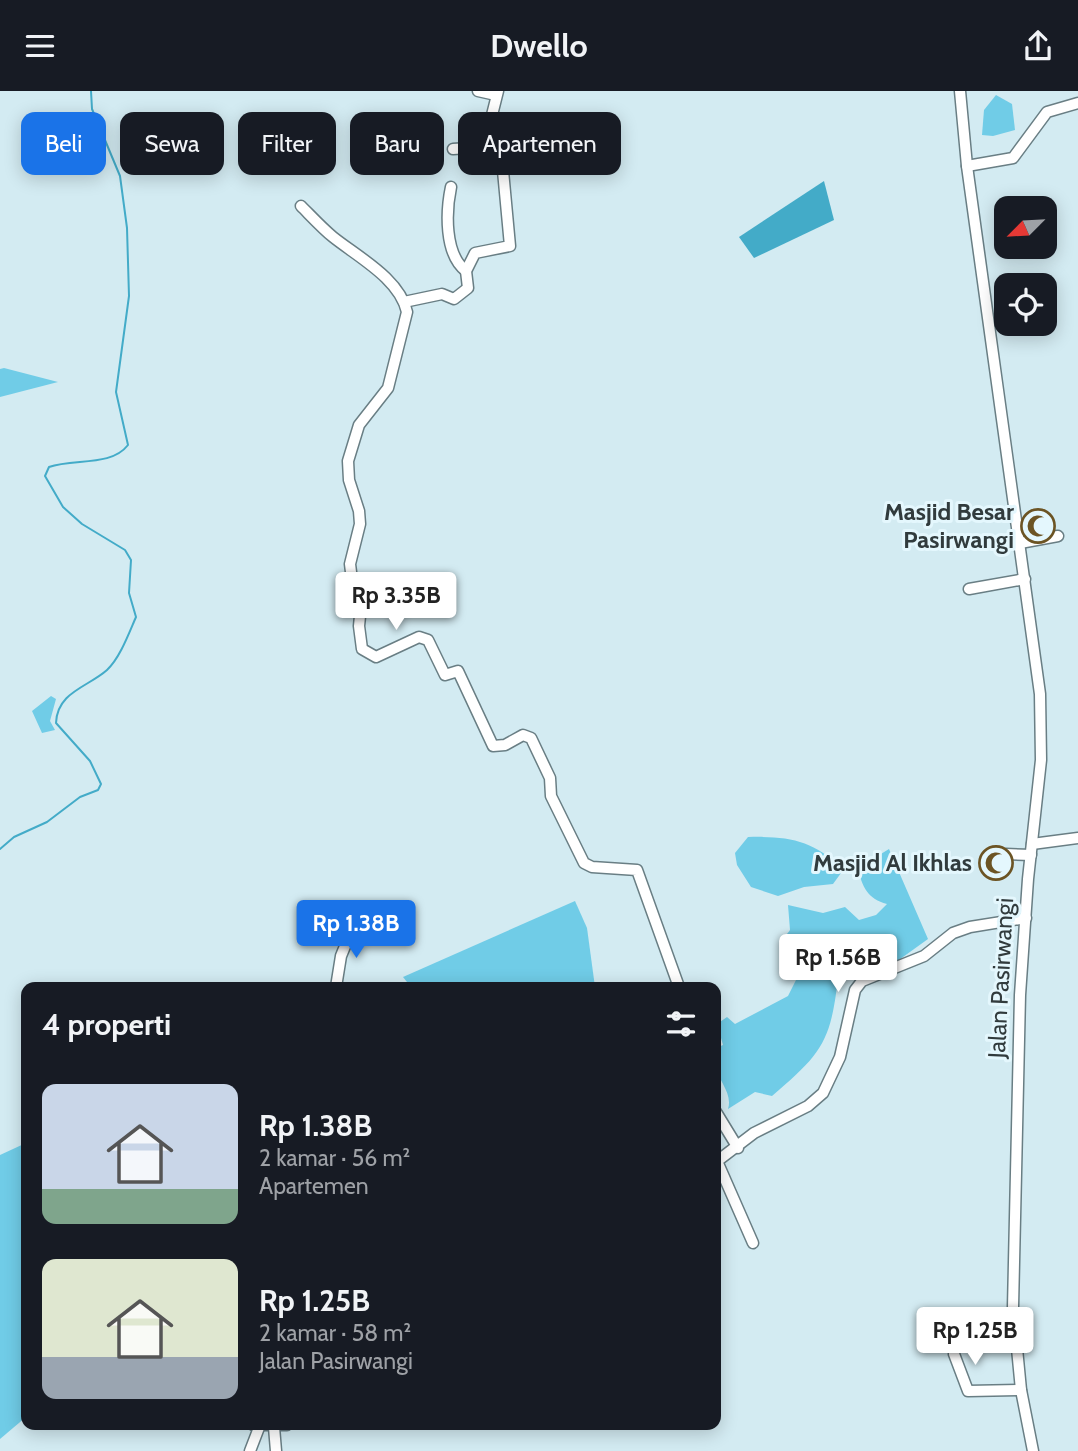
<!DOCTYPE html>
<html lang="id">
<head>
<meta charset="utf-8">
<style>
	:root { --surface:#171b24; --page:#242831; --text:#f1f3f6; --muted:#9ea1a6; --accent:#1a73e8 }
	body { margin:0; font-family:Cabin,sans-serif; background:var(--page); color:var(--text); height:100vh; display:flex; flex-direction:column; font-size:26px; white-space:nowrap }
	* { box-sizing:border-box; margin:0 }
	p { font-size:23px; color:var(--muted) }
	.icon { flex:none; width:38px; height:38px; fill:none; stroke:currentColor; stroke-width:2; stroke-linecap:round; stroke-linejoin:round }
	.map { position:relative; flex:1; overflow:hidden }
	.details { position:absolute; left:21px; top:891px; width:700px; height:448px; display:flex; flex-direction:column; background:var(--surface); border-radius:14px; box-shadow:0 4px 18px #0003 }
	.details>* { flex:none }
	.top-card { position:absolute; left:21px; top:21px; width:700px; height:63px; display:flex; gap:14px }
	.needle { width:46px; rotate:246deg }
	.controls { position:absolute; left:994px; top:105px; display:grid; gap:14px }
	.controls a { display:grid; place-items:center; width:63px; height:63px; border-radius:14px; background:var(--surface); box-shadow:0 4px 18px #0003; font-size:35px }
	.price { position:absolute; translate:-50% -60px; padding:0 16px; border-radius:7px; background:#fff; color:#222; font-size:23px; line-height:46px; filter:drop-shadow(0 2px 4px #0008) }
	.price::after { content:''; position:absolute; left:50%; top:42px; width:21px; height:16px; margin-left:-10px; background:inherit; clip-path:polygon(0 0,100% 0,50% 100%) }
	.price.current { background:var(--accent); color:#fff }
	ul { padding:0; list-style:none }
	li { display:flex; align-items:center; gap:21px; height:175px; padding:0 21px }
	li span { display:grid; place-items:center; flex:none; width:196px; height:140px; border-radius:14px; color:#555 }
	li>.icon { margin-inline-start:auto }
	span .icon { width:84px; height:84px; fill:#fffc; stroke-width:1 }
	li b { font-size:30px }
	h2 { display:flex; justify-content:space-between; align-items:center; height:84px; padding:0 21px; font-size:30px }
	.pill { padding:0 24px; border-radius:14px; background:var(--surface); box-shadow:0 4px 18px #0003; font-size:24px; line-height:63px }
	.pill.current { background:var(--accent); color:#fff }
	header { display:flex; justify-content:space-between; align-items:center; height:91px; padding:0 21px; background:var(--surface); font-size:32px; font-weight:700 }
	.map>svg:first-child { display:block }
	.green { fill:#70cce7 }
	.water { fill:#43abc8 }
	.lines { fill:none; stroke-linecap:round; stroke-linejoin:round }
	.stream { stroke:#43abc8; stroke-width:2 }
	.building { fill:#ecc57b }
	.minor-casing { stroke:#697e84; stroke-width:13 }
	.minor { stroke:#fff; stroke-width:10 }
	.labels { text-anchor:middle; stroke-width:6; stroke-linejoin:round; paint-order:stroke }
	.poi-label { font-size:24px; font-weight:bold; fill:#313b3d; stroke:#e4f7fd; text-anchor:end }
	.street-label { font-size:24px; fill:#313b3d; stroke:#e4f7fd }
</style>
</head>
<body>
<header><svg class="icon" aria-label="menu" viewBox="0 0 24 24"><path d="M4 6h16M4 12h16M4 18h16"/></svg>Dwello<svg class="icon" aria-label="share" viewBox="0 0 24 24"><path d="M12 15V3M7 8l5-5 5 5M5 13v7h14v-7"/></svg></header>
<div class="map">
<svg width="1078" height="1360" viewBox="0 0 1078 1360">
	<rect width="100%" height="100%" fill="#d3ebf2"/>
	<!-- green -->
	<g class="green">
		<path d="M996 4 1012 13 1015 39 993 45 982 44 984 19Z"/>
		<path d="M4 277 58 291 0 306V278Z"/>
		<path d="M51 605 56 608 50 630 55 639 42 642 32 620Z"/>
		<path d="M748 746C791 745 811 749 844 778L833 793 804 796 778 805 751 796 737 774 735 762Z"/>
		<path d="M889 758 928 848 896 871 856 877 838 886C831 952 821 963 772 1005L755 1001 728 1018C733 1002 718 990 716 975 715 969 716 963 716 957L723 954 717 933 727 926 735 933 788 905 799 883 789 860 781 851 790 839 788 814 823 822 845 816 859 829 876 824 887 813C868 808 862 796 858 777Z"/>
		<path d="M575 810 587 837 595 896H411L403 886Z"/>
		<path d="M26 1052V1326L0 1348V1064Z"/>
	</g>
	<!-- water -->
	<path class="water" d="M824 90 834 129 754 167 739 146Z"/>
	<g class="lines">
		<!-- stream -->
		<path class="stream" d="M0 758 14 746 47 731 80 706 98 699 101 693 90 670 56 632C57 601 88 596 107 579 120 567 129 542 136 526L129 502 131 469 125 459 82 433 63 416 45 385 49 376C74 367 111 376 128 354L116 301 129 205 127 137 120 85 92 18 91 0"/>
	</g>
	<!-- building -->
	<g class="building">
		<path d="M1048 422 1052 439 1026 443 1023 427Z"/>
		<path d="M988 762 999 763 1005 770V781H988Z"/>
	</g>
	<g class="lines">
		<!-- minor casing -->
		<g class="minor-casing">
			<g id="minor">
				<path d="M478 0 496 4"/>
				<path d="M960 0 967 75 1040 603 1041 669 1028 788 1020 904 1013 1216 1021 1299 1033 1360"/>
				<path d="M453 58 499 55"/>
				<path d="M967 75 1013 67 1047 21 1078 12"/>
				<path d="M451 96C446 120 444 163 466 180"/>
				<path d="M301 115C311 125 322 137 333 146 358 166 400 188 407 221L388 297 359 334 348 370 349 389 359 420 360 433 350 473 352 489 362 505 359 535 362 558 376 566 419 546 428 549 445 584 458 580 493 655 505 654 523 644 531 647 550 687 551 705 584 772 592 776 637 779 679 896"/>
				<path d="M404 211 442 203 454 208 468 197 466 180 475 162 510 155 502 69 492 24 498 0"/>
				<path d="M1020 452 1058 445"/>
				<path d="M969 498 1025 488"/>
				<path d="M1032 753 1078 747"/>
				<path d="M1006 763 1031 764"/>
				<path d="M336 896 341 865 352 838"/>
				<path d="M716 1021 738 1057"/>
				<path d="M717 1070 753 1152"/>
				<path d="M716 1071 754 1042 808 1015 823 1002 840 966 855 899 862 890 924 865 953 842 970 836 1026 827"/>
				<path d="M959 1224 954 1263 968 1300 1021 1299"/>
				<path d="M259 1334H287"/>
				<path d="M274 1336 276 1360"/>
				<path d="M250 1360 260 1334H253"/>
			</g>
		</g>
		<!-- minor -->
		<use href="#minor" class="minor"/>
	</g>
	<!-- icons -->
	<defs>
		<g id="mosque-ring" transform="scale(1.75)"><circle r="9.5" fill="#e4f7fd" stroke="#6c5424" stroke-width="1.5"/><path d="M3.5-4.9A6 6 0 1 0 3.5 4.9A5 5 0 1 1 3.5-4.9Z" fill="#6c5424"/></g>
	</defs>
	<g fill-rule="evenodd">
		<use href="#mosque-ring" x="1038" y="435"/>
		<use href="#mosque-ring" x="996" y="772"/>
	</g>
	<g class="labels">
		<!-- poi labels -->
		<g class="poi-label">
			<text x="1014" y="429">Masjid Besar<tspan x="1014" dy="28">Pasirwangi</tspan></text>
			<text x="972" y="780">Masjid Al Ikhlas</text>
		</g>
		<!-- street labels -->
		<g class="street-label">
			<text transform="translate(1001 887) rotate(-87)" y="8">Jalan Pasirwangi</text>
		</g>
	</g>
</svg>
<div class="controls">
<a><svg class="needle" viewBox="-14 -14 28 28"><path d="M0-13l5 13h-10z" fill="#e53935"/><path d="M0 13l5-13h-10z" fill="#9ea1a6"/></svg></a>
<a><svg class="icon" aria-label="locate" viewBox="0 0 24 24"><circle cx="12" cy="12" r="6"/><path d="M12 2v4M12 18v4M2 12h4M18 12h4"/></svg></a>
</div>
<b class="price" style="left:396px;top:541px">Rp 3.35B</b>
<b class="price current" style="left:356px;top:869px">Rp 1.38B</b>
<b class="price" style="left:838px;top:903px">Rp 1.56B</b>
<b class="price" style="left:975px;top:1276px">Rp 1.25B</b>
<div class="top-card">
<a class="pill current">Beli</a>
<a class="pill">Sewa</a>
<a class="pill">Filter</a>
<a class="pill">Baru</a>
<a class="pill">Apartemen</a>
</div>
<section class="details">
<h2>4 properti<svg class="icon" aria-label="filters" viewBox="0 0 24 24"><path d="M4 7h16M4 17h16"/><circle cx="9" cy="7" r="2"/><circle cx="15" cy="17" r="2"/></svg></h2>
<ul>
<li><span style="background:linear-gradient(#c9d6e8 75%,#7fa58c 0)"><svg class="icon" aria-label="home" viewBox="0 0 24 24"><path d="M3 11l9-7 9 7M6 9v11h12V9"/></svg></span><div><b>Rp 1.38B</b><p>2 kamar · 56 m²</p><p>Apartemen</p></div></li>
<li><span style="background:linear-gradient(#dfe7d0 70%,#9aa5b1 0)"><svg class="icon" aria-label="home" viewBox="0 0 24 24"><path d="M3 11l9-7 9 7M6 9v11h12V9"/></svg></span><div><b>Rp 1.25B</b><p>2 kamar · 58 m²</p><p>Jalan Pasirwangi</p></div></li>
</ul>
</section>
</div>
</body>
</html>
